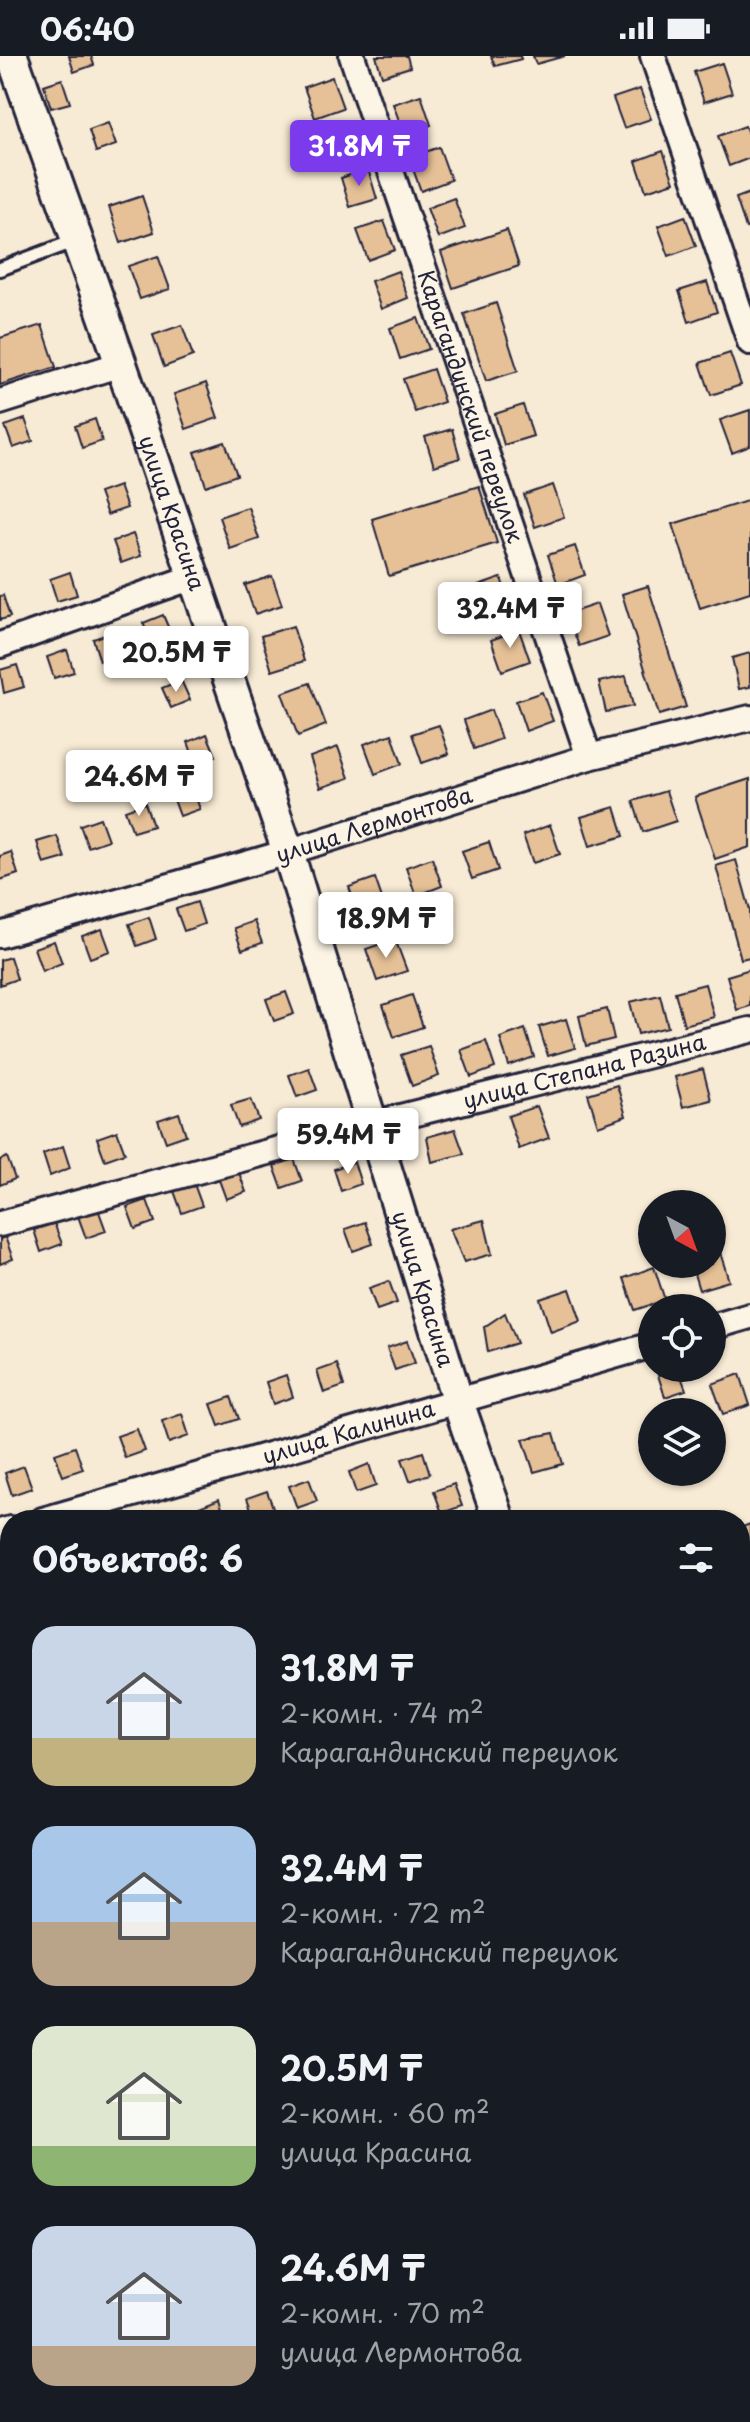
<!DOCTYPE html>
<html lang="ru">
<head>
<meta charset="utf-8">
<style>
	:root { --surface:#171b24; --page:#242831; --text:#f1f3f6; --muted:#9ea1a6; --accent:#7c3aed }
	body { margin:0; font-family:"Playpen Sans",sans-serif; background:var(--page); color:var(--text); height:100vh; display:flex; flex-direction:column; font-size:30px; white-space:nowrap }
	* { box-sizing:border-box; margin:0 }
	p { font-size:26px; color:var(--muted) }
	.icon { flex:none; width:44px; height:44px; fill:none; stroke:currentColor; stroke-width:2; stroke-linecap:round; stroke-linejoin:round }
	.map { position:relative; flex:1; overflow:hidden }
	.drawer { position:absolute; left:0px; top:1454px; width:750px; height:912px; display:flex; flex-direction:column; background:var(--surface); border-radius:32px 32px 0 0; box-shadow:0 2px 6px #0004 }
	.drawer>* { flex:none }
	.needle { width:52px; rotate:139deg }
	.controls { position:absolute; left:638px; top:1134px; display:grid; gap:16px }
	.controls a { display:grid; place-items:center; width:88px; height:88px; border-radius:50%; background:var(--surface); box-shadow:0 2px 6px #0004; font-size:40px }
	.price { position:absolute; translate:-50% -68px; padding:0 18px; border-radius:8px; background:#fff; color:#222; font-size:26px; line-height:52px; filter:drop-shadow(0 2px 4px #0008) }
	.price::after { content:''; position:absolute; left:50%; top:48px; width:24px; height:18px; margin-left:-12px; background:inherit; clip-path:polygon(0 0,100% 0,50% 100%) }
	.price.selected { background:var(--accent); color:#fff }
	ul { padding:0; list-style:none }
	li { display:flex; align-items:center; gap:24px; height:200px; padding:0 32px }
	li span { display:grid; place-items:center; flex:none; width:224px; height:160px; border-radius:24px; color:#555 }
	li>.icon { margin-inline-start:auto }
	span .icon { width:96px; height:96px; fill:#fffc; stroke-width:1 }
	li b { font-size:34px }
	h2 { display:flex; justify-content:space-between; align-items:center; height:96px; padding:0 32px; font-size:34px }
	.status { display:flex; justify-content:space-between; align-items:center; height:56px; padding:0 40px; background:var(--surface); direction:ltr }
	.status svg { height:22px; fill:currentColor }
	.map>svg:first-child { display:block }
	.water { fill:#86c4e6; stroke:#5e83a2; stroke-width:2 }
	.building { fill:#e6c197; stroke:#22223b; stroke-width:2 }
	.lines { fill:none; stroke-linecap:round; stroke-linejoin:round }
	.service-casing { stroke:#22223b; stroke-width:18 }
	.minor-casing { stroke:#22223b; stroke-width:30 }
	.tertiary-casing { stroke:#22223b; stroke-width:36 }
	.service { stroke:#fcf5e5; stroke-width:12 }
	.minor { stroke:#fcf5e5; stroke-width:24 }
	.tertiary { stroke:#fcf5e5; stroke-width:30 }
	.labels { text-anchor:middle; stroke-width:8; stroke-linejoin:round; paint-order:stroke }
	.street-label { font-size:22px; fill:#22223b; stroke:#fcf5e5 }
</style>
</head>
<body>
<div class="status"><b>06:40</b><svg viewBox="0 0 49 12"><path d="M0 12V9h3v3zM5 12V6h3v6zM10 12V3h3v9zM15 12V0h3v12zM26 1h20v11H26zM47 4h2v5h-2z"/></svg></div>
<div class="map">
<svg width="750" height="2366" viewBox="0 0 750 2366">
	<rect width="100%" height="100%" fill="#f8ebd5"/>
	<filter id="ink" filterUnits="userSpaceOnUse"><feTurbulence type="fractalNoise" baseFrequency=".0125" numOctaves="2"/><feDisplacementMap in="SourceGraphic" scale="16" xChannelSelector="R" yChannelSelector="G"/><feConvolveMatrix kernelMatrix="1 2 1 2 8 2 1 2 1" color-interpolation-filters="sRGB"/></filter>
	<g filter="url(#ink)">
		<!-- water -->
		<g class="water">
			<path d="M0 1831 10 1835V2004L0 2003Z"/>
			<path d="M740 1914H750V2164L740 2154Z"/>
		</g>
		<!-- building -->
		<g class="building">
			<path d="M69 0H91L94 9 74 16Z"/>
			<path d="M376 0H407L410 11 382 20Z"/>
			<path d="M491 0H520L521 3 495 10Z"/>
			<path d="M533 0H565L536 8Z"/>
			<path d="M722 7 732 37 704 46 694 16Z"/>
			<path d="M332 21 343 52 315 62 304 31Z"/>
			<path d="M62 23 70 47 51 52 44 29Z"/>
			<path d="M640 33 651 63 624 72 613 42Z"/>
			<path d="M421 39 431 69 404 78 393 48Z"/>
			<path d="M108 67 116 89 96 96 89 74Z"/>
			<path d="M745 70 750 83V102L729 110 718 80Z"/>
			<path d="M439 91 451 124 421 135 409 102Z"/>
			<path d="M663 95 674 126 646 135 636 105Z"/>
			<path d="M368 113 377 143 350 151 341 122Z"/>
			<path d="M750 137V171L746 172 736 142Z"/>
			<path d="M142 140 154 176 121 187 109 151Z"/>
			<path d="M454 142 465 172 438 182 427 152Z"/>
			<path d="M685 160 696 190 669 200 658 170Z"/>
			<path d="M384 165 395 194 368 204 357 174Z"/>
			<path d="M507 174 519 210 453 232 441 196Z"/>
			<path d="M158 200 170 233 140 243 128 210Z"/>
			<path d="M398 215 408 242 381 253 371 225Z"/>
			<path d="M707 226 717 256 689 266 679 235Z"/>
			<path d="M496 247 518 315 486 325 464 258Z"/>
			<path d="M418 262 429 293 400 303 390 272Z"/>
			<path d="M42 269 56 311 0 329V282Z"/>
			<path d="M182 269 193 300 164 311 153 279Z"/>
			<path d="M730 297 741 329 711 339 700 307Z"/>
			<path d="M433 313 444 346 415 356 403 323Z"/>
			<path d="M206 327 218 362 186 373 174 338Z"/>
			<path d="M523 349 533 380 504 389 495 358Z"/>
			<path d="M750 354V390L732 397 720 364Z"/>
			<path d="M25 363 33 385 13 392 5 370Z"/>
			<path d="M95 363 102 385 82 392 75 370Z"/>
			<path d="M452 373 460 402 434 410 425 381Z"/>
			<path d="M225 386 237 419 206 430 195 396Z"/>
			<path d="M553 429 564 461 535 471 524 439Z"/>
			<path d="M119 430 127 452 107 459 99 437Z"/>
			<path d="M479 430 497 487 389 520 372 463Z"/>
			<path d="M750 444V536L700 552 673 468Z"/>
			<path d="M248 451 259 483 230 493 219 461Z"/>
			<path d="M133 478 141 500 121 507 113 485Z"/>
			<path d="M575 490 585 519 558 529 548 499Z"/>
			<path d="M70 516 77 539 57 545 50 523Z"/>
			<path d="M272 520 282 549 255 558 245 529Z"/>
			<path d="M501 522 512 554 483 564 472 532Z"/>
			<path d="M648 530 686 651 659 659 622 538Z"/>
			<path d="M3 539 10 561 0 564V540Z"/>
			<path d="M597 548 608 580 579 590 567 558Z"/>
			<path d="M163 559 172 580 152 588 143 567Z"/>
			<path d="M293 570 304 605 272 615 261 580Z"/>
			<path d="M519 574 530 605 502 615 491 584Z"/>
			<path d="M113 576 120 598 100 605 93 583Z"/>
			<path d="M67 594 74 616 54 622 47 601Z"/>
			<path d="M750 597V631L739 633 732 602Z"/>
			<path d="M17 609 24 631 4 637 0 614Z"/>
			<path d="M626 620 633 650 606 656 599 626Z"/>
			<path d="M181 624 190 644 171 652 162 632Z"/>
			<path d="M310 627 326 669 298 680 282 637Z"/>
			<path d="M542 636 553 665 526 675 516 645Z"/>
			<path d="M491 654 501 683 474 693 464 664Z"/>
			<path d="M439 669 449 698 422 707 412 678Z"/>
			<path d="M207 678 216 700 196 708 188 686Z"/>
			<path d="M392 678 402 708 375 718 364 688Z"/>
			<path d="M338 691 349 722 320 732 310 701Z"/>
			<path d="M750 723V791L715 803 695 741Z"/>
			<path d="M192 731 200 753 180 760 172 738Z"/>
			<path d="M666 735 676 765 643 776 633 745Z"/>
			<path d="M145 747 153 770 133 776 125 754Z"/>
			<path d="M615 751 624 780 590 790 581 761Z"/>
			<path d="M100 762 108 784 88 791 80 769Z"/>
			<path d="M550 769 560 798 533 807 523 779Z"/>
			<path d="M57 780 65 802 44 808 37 786Z"/>
			<path d="M489 786 498 814 472 823 462 795Z"/>
			<path d="M11 796 18 818 0 824V800Z"/>
			<path d="M432 802 442 830 416 840 406 811Z"/>
			<path d="M736 804 750 854V901L741 903 716 810Z"/>
			<path d="M375 822 385 851 359 860 349 831Z"/>
			<path d="M197 846 204 868 184 875 176 853Z"/>
			<path d="M149 861 156 883 137 890 129 868Z"/>
			<path d="M254 865 262 887 242 894 234 872Z"/>
			<path d="M102 873 110 895 90 902 82 880Z"/>
			<path d="M395 883 407 915 377 925 366 893Z"/>
			<path d="M54 885 62 907 42 915 34 892Z"/>
			<path d="M10 901 17 923 0 929V904Z"/>
			<path d="M750 913V950L737 954 727 920Z"/>
			<path d="M705 928 714 961 684 969 675 936Z"/>
			<path d="M286 936 294 958 274 965 266 943Z"/>
			<path d="M412 939 423 971 394 981 383 949Z"/>
			<path d="M660 939 668 971 638 978 630 946Z"/>
			<path d="M607 953 614 983 586 990 579 960Z"/>
			<path d="M566 963 575 992 548 1000 539 971Z"/>
			<path d="M525 973 534 1001 509 1010 500 982Z"/>
			<path d="M486 985 495 1012 471 1021 461 994Z"/>
			<path d="M429 990 439 1020 412 1030 401 999Z"/>
			<path d="M309 1012 317 1034 297 1041 289 1019Z"/>
			<path d="M703 1013 711 1044 683 1051 675 1021Z"/>
			<path d="M617 1029 626 1060 598 1070 588 1038Z"/>
			<path d="M251 1043 259 1064 239 1071 231 1049Z"/>
			<path d="M537 1050 549 1082 519 1093 508 1060Z"/>
			<path d="M179 1057 186 1079 166 1086 158 1064Z"/>
			<path d="M455 1073 464 1098 432 1106 427 1081Z"/>
			<path d="M117 1075 125 1097 105 1104 97 1082Z"/>
			<path d="M63 1090 70 1112 50 1120 43 1098Z"/>
			<path d="M7 1101 15 1123 0 1129V1104Z"/>
			<path d="M294 1103 302 1125 282 1132 274 1110Z"/>
			<path d="M354 1106 361 1128 341 1135 334 1113Z"/>
			<path d="M238 1114 246 1136 226 1143 218 1121Z"/>
			<path d="M194 1128 202 1150 182 1157 174 1135Z"/>
			<path d="M147 1144 155 1166 135 1173 127 1151Z"/>
			<path d="M98 1153 106 1175 86 1182 78 1160Z"/>
			<path d="M484 1164 492 1198 464 1206 450 1173Z"/>
			<path d="M365 1166 373 1188 353 1195 345 1173Z"/>
			<path d="M54 1167 62 1188 41 1196 34 1174Z"/>
			<path d="M5 1181 13 1203 0 1208V1183Z"/>
			<path d="M719 1193 729 1225 699 1234 691 1208H712V1195Z"/>
			<path d="M654 1211 665 1244 635 1254 624 1222Z"/>
			<path d="M389 1225 397 1247 377 1254 369 1232Z"/>
			<path d="M570 1233 581 1265 551 1276 540 1243Z"/>
			<path d="M505 1257 517 1287 488 1296 484 1271Z"/>
			<path d="M407 1285 415 1307 395 1314 387 1292Z"/>
			<path d="M337 1308 344 1330 324 1337 317 1315Z"/>
			<path d="M678 1312 686 1334 665 1341 658 1319Z"/>
			<path d="M740 1318 750 1349 723 1358 712 1328Z"/>
			<path d="M286 1319 293 1341 273 1348 266 1326Z"/>
			<path d="M231 1341 239 1363 219 1370 211 1348Z"/>
			<path d="M182 1358 189 1380 169 1387 162 1365Z"/>
			<path d="M137 1373 145 1395 125 1402 117 1380Z"/>
			<path d="M554 1377 563 1408 534 1416 523 1383Z"/>
			<path d="M75 1391 83 1413 63 1420 55 1398Z"/>
			<path d="M423 1396 430 1418 410 1425 402 1403Z"/>
			<path d="M369 1408 376 1430 356 1437 349 1416Z"/>
			<path d="M24 1410 32 1432 12 1439 5 1417Z"/>
			<path d="M309 1423 317 1445 297 1452 289 1430Z"/>
			<path d="M454 1428 462 1450 442 1457 434 1435Z"/>
			<path d="M267 1435 275 1457 255 1464 247 1442Z"/>
			<path d="M219 1443 226 1464H203L199 1451Z"/>
			<path d="M750 1468V1493L748 1494 740 1472Z"/>
			<path d="M10 1502V1527L3 1529 0 1505Z"/>
			<path d="M745 1563 750 1586 740 1590V1565Z"/>
		</g>
		<g class="lines">
			<!-- service casing -->
			<g class="service-casing">
				<path id="service" d="M0 213 77 184"/>
			</g>
			<!-- minor casing -->
			<g class="minor-casing">
				<g id="minor">
					<path id="s1" d="M352 0 589 701"/>
					<path d="M653 0 750 286"/>
					<path d="M0 346 121 308"/>
					<path d="M0 589 193 521"/>
					<path id="s2" d="M0 879 288 796 589 701 750 662"/>
					<path id="s3" d="M0 1168 372 1068 750 974"/>
					<path d="M712 1271 750 1260"/>
					<path id="s4" d="M43 1464 652 1289"/>
					<path d="M0 1476 10 1473"/>
					<path d="M740 1548 750 1545"/>
					<path d="M0 1755 10 1753"/>
				</g>
			</g>
			<!-- tertiary casing -->
			<g class="tertiary-casing">
				<g id="tertiary">
					<path id="s5" d="M12 0 121 308 288 796 458 1346 499 1464"/>
					<path d="M740 1793 750 1790"/>
				</g>
			</g>
			<!-- service -->
			<use href="#service" class="service"/>
			<!-- minor -->
			<use href="#minor" class="minor"/>
			<!-- tertiary -->
			<use href="#tertiary" class="tertiary"/>
		</g>
	</g>
	<g class="labels">
		<!-- street labels -->
		<g class="street-label">
			<text dy="8" stroke="none"><textPath href="#s1" startOffset="370">Карагандинский переулок</textPath></text>
			<text dy="8" stroke="none"><textPath href="#s5" startOffset="484">улица Красина</textPath></text>
			<text dy="8" stroke="none"><textPath href="#s2" startOffset="390">улица Лермонтова</textPath></text>
			<text dy="8" stroke="none"><textPath href="#s3" startOffset="604">улица Степана Разина</textPath></text>
			<text dy="8" stroke="none"><textPath href="#s5" startOffset="1300">улица Красина</textPath></text>
			<text dy="8" stroke="none"><textPath href="#s4" startOffset="318">улица Калинина</textPath></text>
		</g>
	</g>
</svg>
<div class="controls">
<a><svg class="needle" viewBox="-14 -14 28 28"><path d="M0-13l5 13h-10z" fill="#e53935"/><path d="M0 13l5-13h-10z" fill="#9ea1a6"/></svg></a>
<a><svg class="icon" aria-label="locate" viewBox="0 0 24 24"><circle cx="12" cy="12" r="6"/><path d="M12 2v4M12 18v4M2 12h4M18 12h4"/></svg></a>
<a><svg class="icon" aria-label="layers" viewBox="0 0 24 24"><path d="M12 4l9 5-9 5-9-5zM3 14l9 5 9-5"/></svg></a>
</div>
<b class="price selected" style="left:359px;top:132px">31.8M ₸</b>
<b class="price" style="left:510px;top:594px">32.4M ₸</b>
<b class="price" style="left:176px;top:638px">20.5M ₸</b>
<b class="price" style="left:139px;top:762px">24.6M ₸</b>
<b class="price" style="left:386px;top:904px">18.9M ₸</b>
<b class="price" style="left:348px;top:1120px">59.4M ₸</b>
<section class="drawer">
<h2>Объектов: 6<svg class="icon" aria-label="filters" viewBox="0 0 24 24"><path d="M4 7h16M4 17h16"/><circle cx="9" cy="7" r="2"/><circle cx="15" cy="17" r="2"/></svg></h2>
<ul>
<li><span style="background:linear-gradient(#c9d6e8 70%,#c2b280 0)"><svg class="icon" aria-label="home" viewBox="0 0 24 24"><path d="M3 11l9-7 9 7M6 9v11h12V9"/></svg></span><div><b>31.8M ₸</b><p>2-комн. · 74 m²</p><p>Карагандинский переулок</p></div></li>
<li><span style="background:linear-gradient(#a9c7e8 60%,#b9a48a 0)"><svg class="icon" aria-label="home" viewBox="0 0 24 24"><path d="M3 11l9-7 9 7M6 9v11h12V9"/></svg></span><div><b>32.4M ₸</b><p>2-комн. · 72 m²</p><p>Карагандинский переулок</p></div></li>
<li><span style="background:linear-gradient(#dfe7d0 75%,#8fb573 0)"><svg class="icon" aria-label="home" viewBox="0 0 24 24"><path d="M3 11l9-7 9 7M6 9v11h12V9"/></svg></span><div><b>20.5M ₸</b><p>2-комн. · 60 m²</p><p>улица Красина</p></div></li>
<li><span style="background:linear-gradient(#c9d6e8 75%,#b9a48a 0)"><svg class="icon" aria-label="home" viewBox="0 0 24 24"><path d="M3 11l9-7 9 7M6 9v11h12V9"/></svg></span><div><b>24.6M ₸</b><p>2-комн. · 70 m²</p><p>улица Лермонтова</p></div></li>
</ul>
</section>
</div>
</body>
</html>
